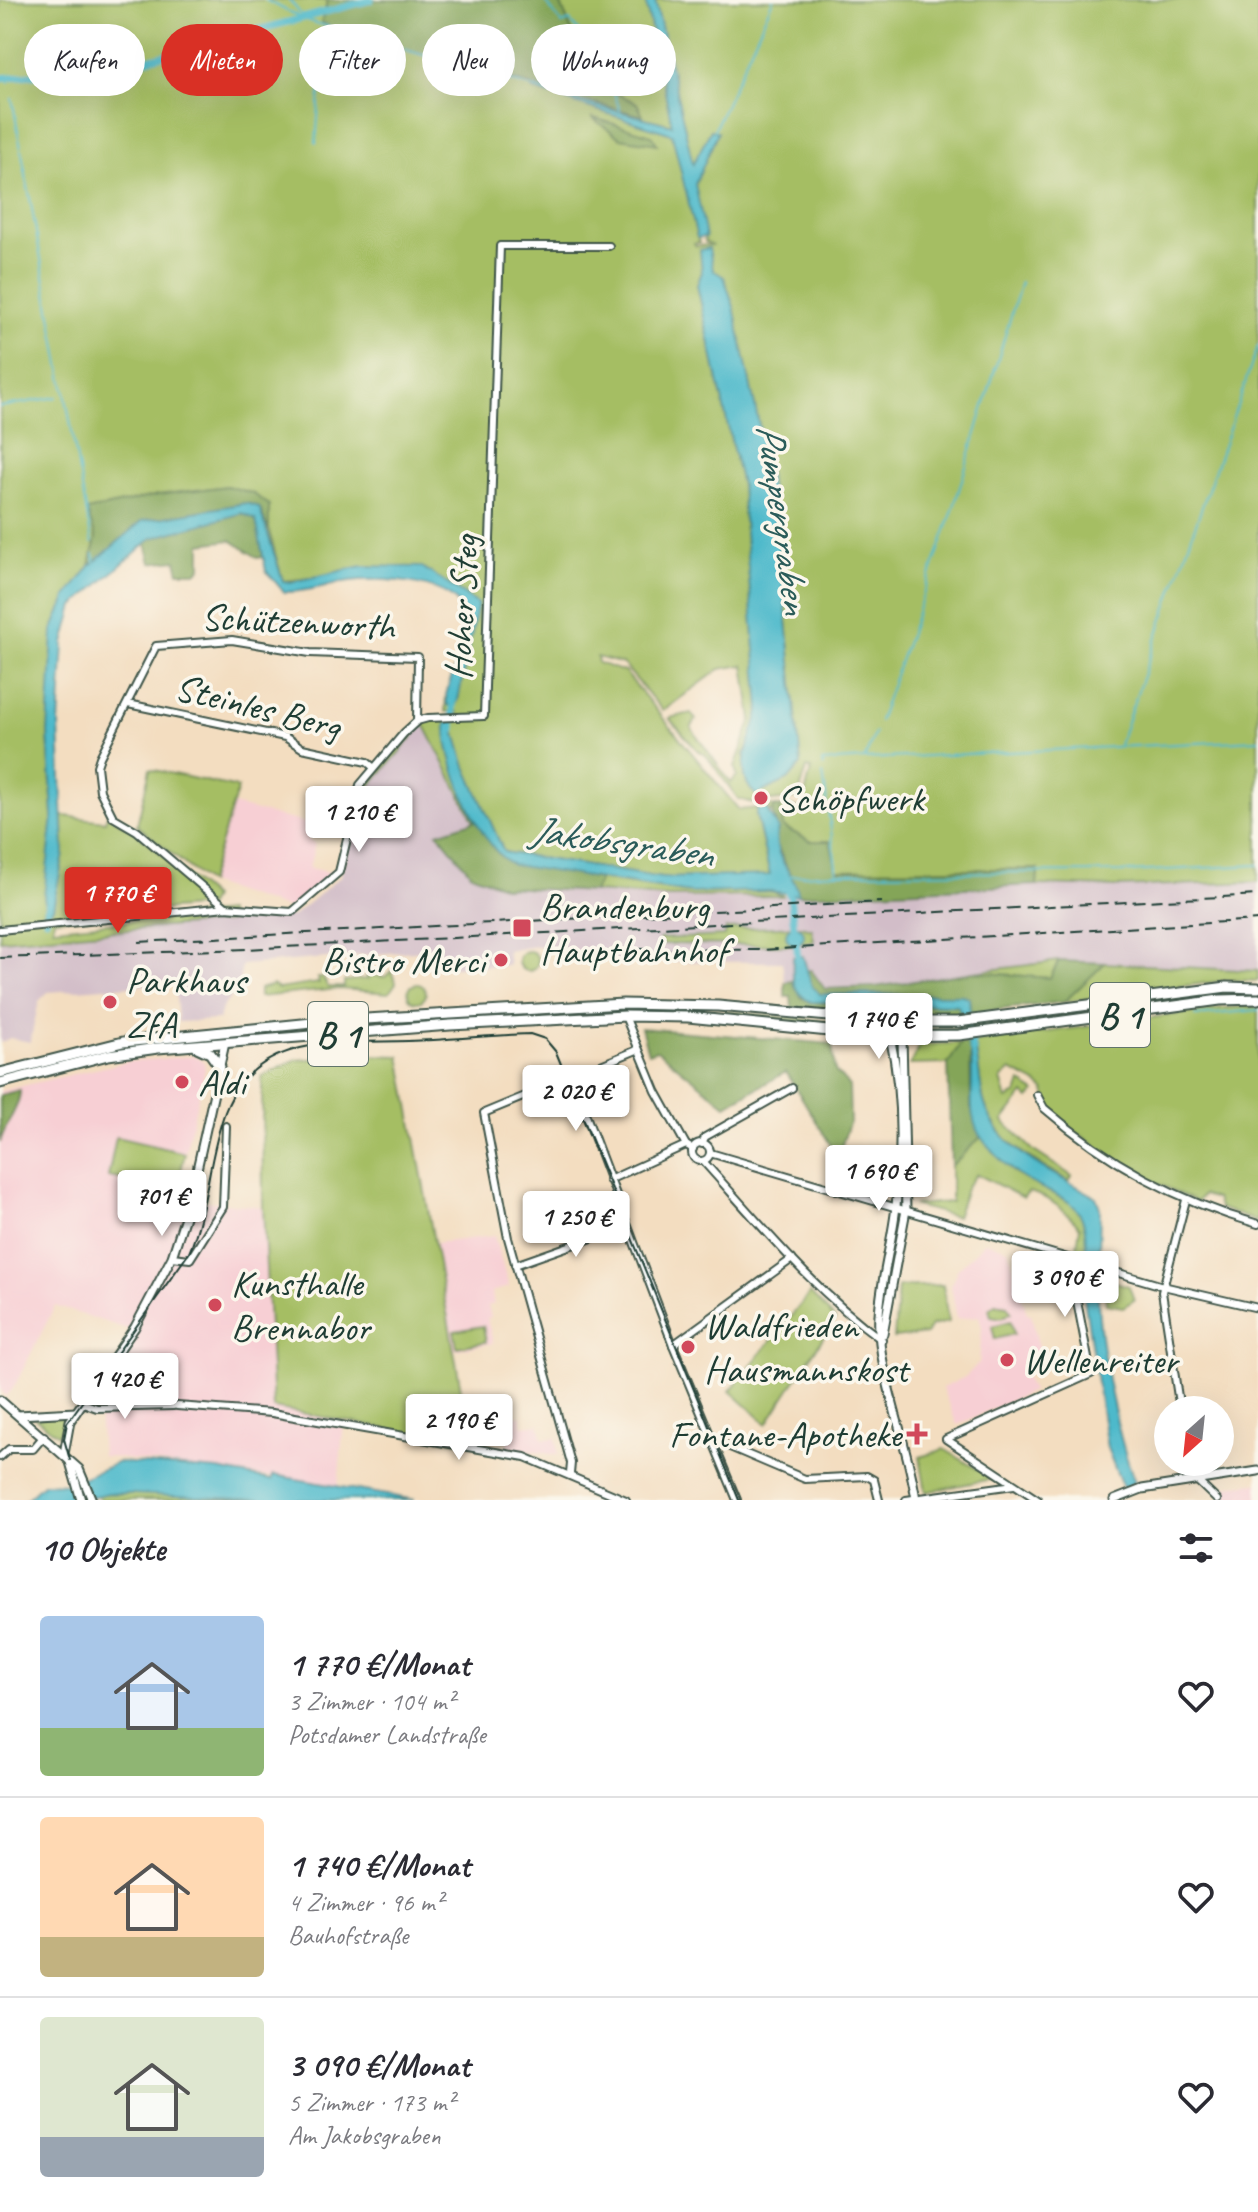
<!DOCTYPE html>
<html lang="de">
<head>
<meta charset="utf-8">
<style>
	:root { --surface:#fff; --page:#f7f7f7; --text:#2b2b33; --muted:#7c7c81; --line:#e1e1e2; --accent:#d93025 }
	body { margin:0; font-family:Caveat,sans-serif; background:var(--page); color:var(--text); height:100vh; display:flex; flex-direction:column; font-size:30px; white-space:nowrap }
	* { box-sizing:border-box; margin:0 }
	p { font-size:26px; color:var(--muted) }
	.icon { flex:none; width:44px; height:44px; fill:none; stroke:currentColor; stroke-width:2; stroke-linecap:round; stroke-linejoin:round }
	.map { position:relative; height:1500px; overflow:hidden }
	.side { display:flex; flex-direction:column; background:var(--surface); flex:1 }
	.side>* { flex:none }
	.banner { position:absolute; left:24px; top:24px; width:800px; height:72px; display:flex; gap:16px }
	.needle { width:52px; rotate:207deg }
	.fabs { position:absolute; left:1154px; top:1396px; display:grid; gap:16px }
	.fabs a { display:grid; place-items:center; width:80px; height:80px; border-radius:50%; background:var(--surface); box-shadow:0 8px 32px #0002; font-size:40px }
	.price { position:absolute; translate:-50% -68px; padding:0 18px; border-radius:8px; background:#fff; color:#222; font-size:26px; line-height:52px; filter:drop-shadow(0 2px 4px #0008) }
	.price::after { content:''; position:absolute; left:50%; top:48px; width:24px; height:18px; margin-left:-12px; background:inherit; clip-path:polygon(0 0,100% 0,50% 100%) }
	.price.active { background:var(--accent); color:#fff }
	ul { padding:0; list-style:none }
	li { display:flex; align-items:center; gap:24px; height:200px; padding:0 40px }
	li+li { border-top:2px solid var(--line) }
	li span { display:grid; place-items:center; flex:none; width:224px; height:160px; border-radius:8px; color:#555 }
	li>.icon { margin-inline-start:auto }
	span .icon { width:96px; height:96px; fill:#fffc; stroke-width:1 }
	li b { font-size:34px }
	h2 { display:flex; justify-content:space-between; align-items:center; height:96px; padding:0 40px; font-size:34px }
	.pill { padding:0 28px; border-radius:36px; background:var(--surface); box-shadow:0 8px 32px #0002; font-size:28px; line-height:72px }
	.pill.active { background:var(--accent); color:#fff }
	.map>svg:first-child { display:block }
	.built { fill:#f7cfd4 }
	.industrial { fill:#d2bdc8; fill-rule:evenodd }
	.green { fill:#a5be63; stroke:#627e4c; stroke-width:2; fill-rule:evenodd }
	.forest { fill:#84a559; stroke:#527146; stroke-width:2 }
	.water { fill:#4eb9cb; stroke:#367b80; stroke-width:2 }
	.lines { fill:none; stroke-linecap:round; stroke-linejoin:round }
	.stream { stroke:#4eb9cb; stroke-width:2 }
	.canal { stroke:#4eb9cb; stroke-width:7 }
	.minor-casing { stroke:#3f5549; stroke-width:10 }
	.tertiary-casing { stroke:#3f5549; stroke-width:11 }
	.primary-casing { stroke:#3f5549; stroke-width:13 }
	.minor { stroke:#fff; stroke-width:6 }
	.tertiary { stroke:#fff; stroke-width:7 }
	.primary { stroke:#fff; stroke-width:9 }
	.tram { stroke:#1f3d34; stroke-width:2 }
	.rail { stroke:#1f3d34; stroke-width:2; stroke-dasharray:12 6; stroke-linecap:butt }
	.poi-dot { fill:#d1495b; stroke:#fbf7ec; stroke-width:3 }
	.labels { text-anchor:middle; stroke-width:7; stroke-linejoin:round; paint-order:stroke }
	.shield { fill:#fbf7ec; stroke:#61756b; stroke-width:2 }
	.shield-label { font-size:36px; font-weight:bold; fill:#1f3d34 }
	.street-label { font-size:38px; fill:#1f3d34; stroke:#fbf7ec }
	.poi-label { font-size:38px; fill:#1f3d34; stroke:#fbf7ec; text-anchor:start }
	.water-label { font-size:40px; font-style:italic; fill:#2b5c5a; stroke:#fbf7ec }
</style>
</head>
<body>
<div class="map">
<svg width="1258" height="1500" viewBox="0 0 1258 1500">
	<rect width="100%" height="100%" fill="#fbf7ec"/>
	<filter id="ink" filterUnits="userSpaceOnUse"><feTurbulence type="fractalNoise" baseFrequency=".0125" numOctaves="2"/><feDisplacementMap in="SourceGraphic" scale="16" xChannelSelector="R" yChannelSelector="G"/><feConvolveMatrix kernelMatrix="1 2 1 2 8 2 1 2 1" color-interpolation-filters="sRGB"/></filter>
	<filter id="wash" filterUnits="userSpaceOnUse"><feTurbulence type="fractalNoise" baseFrequency=".006" numOctaves="4" result="noise"/><feDisplacementMap in="SourceGraphic" scale="32" xChannelSelector="R" yChannelSelector="G"/><feGaussianBlur stdDeviation="1.8" result="paint"/><feColorMatrix in="noise" values="0 0 0 0 0 0 0 0 0 0 0 0 0 0 0 0 0 1.4 0 .05"/><feComposite in="paint" operator="in"/></filter>
	<g filter="url(#wash)">
		<rect width="100%" height="100%" fill="#f3ddc0"/>
		<!-- built -->
		<g class="built">
			<path d="M233 805 309 824V841L315 844 309 868 334 873 289 909 208 883Z"/>
			<path d="M194 1056 204 1061 205 1069 185 1153 116 1137 108 1177 177 1189 176 1198 263 1207 273 1408 344 1421 338 1486 102 1456 98 1395 137 1332 55 1306 14 1387 6 1397 0 1389V1143L4 1124 20 1099V1090L0 1095V1091L126 1062Z"/>
			<path d="M494 1236 509 1287 491 1292 494 1304 488 1306 491 1317 487 1318 493 1343 455 1350 435 1243Z"/>
			<path d="M985 1242 1008 1249 1027 1314H1031L1041 1357 1021 1367 1032 1391 957 1425 942 1388 965 1377 979 1363 982 1328 979 1316 957 1319 951 1285 957 1270Z"/>
			<path d="M509 1415 522 1416V1426L539 1424 543 1439 556 1438 558 1455 507 1448 508 1437 489 1435 490 1430H496L497 1417 509 1418Z"/>
			<path d="M1258 1483V1500H1226L1218 1491 1233 1485Z"/>
		</g>
		<!-- industrial -->
		<path class="industrial" d="M424 723 474 821 438 833 505 887 717 898 1037 885 1117 887 1258 882V971L1059 961 875 987 824 989 811 970 806 971 793 957 792 981 785 982 782 962 556 961V951H546L545 945 507 950 509 965 428 968 426 950 242 965 238 988 222 1008 219 1020 178 1022 175 983 48 992 39 1001 30 1042 10 1038 0 1043V940L293 916 341 876 360 797ZM801 926 800 945 660 944 786 927Z"/>
		<!-- green -->
		<g class="green">
			<path d="M0 0H328L322 22 637 103 593 83 559 0H645L673 125 550 94 672 134 699 243H694L696 246 711 245 705 242 695 184 718 132 711 130 693 165 655 0H1258V882L1117 887 1037 885 1038 869 836 870 810 841 783 827 780 806 802 808 811 769 807 768 798 798 752 803 738 799 706 755 698 751 669 718 691 713 696 720 691 728 731 783 737 776 735 767 752 719 744 665 720 669 663 711 623 664 597 657 598 663 625 672 739 810 776 806 772 812 758 809 756 815 770 876 662 878 504 852 466 767 453 724 468 801 478 820 474 821 424 724 360 797C369 776 404 728 427 721 436 717 448 718 459 716L457 711 445 712 446 695 448 705 458 700 473 603 422 567 283 581 269 531V505L227 486 158 495 88 511 96 538 90 566 66 598 48 733 53 816 44 911 46 913 53 908 64 854 63 816 105 821 107 815 137 833 212 897 208 906 54 919 53 928 228 912V922L0 940ZM713 271 724 278 734 307 767 463 784 589 801 765 788 780 757 794 744 755 755 730 760 708 741 485 697 285 702 272Z"/>
			<path d="M150 769 238 788 208 883 137 825Z"/>
			<path d="M600 879 690 893 770 891 784 896 668 897 594 892Z"/>
			<path d="M801 926 812 929 814 941 792 945 659 944V939L725 936 726 929Z"/>
			<circle cx="528" cy="961" r="10"/>
			<path d="M1059 961 1050 978 974 972Z"/>
			<path d="M1105 963 1258 971V981L1229 980 1064 1002Z"/>
			<path d="M391 971 396 983 389 993 339 989 259 997V989L273 985 278 989 319 983 317 978H323L328 987H344V981L368 979 366 975 385 977Z"/>
			<circle cx="417" cy="993" r="9"/>
			<path d="M1258 1006V1222L1219 1208 1216 1199 1203 1195 1197 1202 1133 1172 1072 1129 1050 1110 1045 1091 1036 1083 1011 1070 1001 1079 1007 1099 1017 1094 1021 1082 1035 1092 1029 1099 1024 1094 1003 1121 1034 1151 1072 1176 1069 1181C1032 1160 994 1142 983 1097 979 1079 979 1061 974 1042L1222 1008Z"/>
			<path d="M726 1011 876 1026V1029L725 1015Z"/>
			<path d="M961 1043 948 1064 910 1065 920 1045Z"/>
			<path d="M365 1055 400 1056 471 1444 273 1408 263 1207 262 1076 295 1060Z"/>
			<path d="M116 1137 185 1153 177 1189 108 1177Z"/>
			<path d="M981 1137 1015 1174 1075 1205 1088 1229 1085 1256 1076 1253 1080 1227C1067 1212 1050 1197 1029 1192L1023 1198 977 1174 967 1186 956 1217 913 1205 951 1202V1166Z"/>
			<path d="M834 1174 890 1191V1195L832 1180Z"/>
			<path d="M1105 1279 1129 1286 1134 1300 1123 1307 1106 1304Z"/>
			<path d="M943 1285 948 1322 931 1326 926 1334 894 1338 898 1287Z"/>
			<path d="M810 1293 835 1319 767 1424 730 1391Z"/>
			<path d="M995 1304 1007 1306 1011 1312 1002 1318 991 1316 989 1309Z"/>
			<path d="M1011 1321 1014 1334 995 1339 992 1326Z"/>
			<path d="M483 1326 486 1342 457 1347 454 1331Z"/>
			<path d="M60 1416 64 1418 58 1435 35 1418Z"/>
			<path d="M944 1449 990 1477 991 1479 926 1492 920 1457Z"/>
			<path d="M97 1493 239 1496 263 1500H100Z"/>
		</g>
		<!-- forest -->
		<g class="forest">
			<path d="M328 0H559L593 83 637 103 643 116 340 32 321 22Z"/>
			<path d="M591 117 652 135 657 144 620 138Z"/>
			<path d="M227 486 252 493 269 505V531L259 507 246 503 142 521 90 566 96 538 87 511 158 495Z"/>
			<path d="M242 513 256 520 263 557 258 558 231 540 201 544V568L197 572H179L176 560 151 563 146 543 152 538Z"/>
			<path d="M776 806H780L783 827 810 841H830L837 870 1038 869 1037 885 799 895 775 841 778 829 772 812Z"/>
			<path d="M478 820C488 839 493 854 513 864L600 879 593 892 505 887 471 874 438 833Z"/>
			<path d="M1059 961 1105 963 1064 1002 970 1013 969 998 962 995 820 994 812 987 806 971 811 970 825 989 875 987 974 972 1050 978Z"/>
			<path d="M792 981 802 998 811 1002 957 1005 962 1014 792 1008 791 997H785V982Z"/>
			<path d="M641 1028 832 1044 835 1071 849 1086 850 1120 838 1157 786 1072 726 1105 657 1050 648 1053Z"/>
			<path d="M961 1043H967L970 1049 971 1107 981 1137 951 1166 948 1064Z"/>
			<path d="M20 1090C20 1108 4 1125 0 1143V1095Z"/>
		</g>
		<!-- water -->
		<g class="water">
			<path d="M645 0H655L693 164 711 130 718 132 695 184 706 237 697 238 672 134 531 89 672 125Z"/>
			<path d="M709 248 713 270 724 277 734 307 767 463 784 589 801 765 788 780 756 795C730 773 754 736 760 708L741 485 697 285 702 272 700 250Z"/>
			<path d="M246 503 259 507 283 581 292 582 362 566 422 567 478 604 458 700 455 706 447 705 446 695C452 672 467 641 464 617 460 580 378 577 350 581 328 584 307 593 284 592L266 571 256 520 242 513 152 538 74 606 64 643 59 724 64 854 53 908 46 914 44 896 53 816 48 733 53 629 66 598 90 566 142 521Z"/>
			<path d="M446 723 453 724 466 767 504 852 662 878 770 875 756 814 758 809 766 808 778 829C770 856 794 872 799 895L770 891 690 893 513 865C481 849 443 758 446 723Z"/>
			<circle cx="795" cy="935" r="9"/>
			<path d="M803 956 812 987 820 994 962 995 969 998 970 1013 962 1014 957 1005 811 1002C791 992 792 977 793 957Z"/>
			<path d="M974 1042C979 1061 979 1079 983 1098 996 1151 1052 1172 1096 1197L1100 1208 1099 1260 1085 1256C1091 1199 1065 1202 1024 1179 1009 1170 994 1153 983 1140 961 1112 980 1073 967 1043Z"/>
			<path d="M1084 1271 1099 1275C1093 1324 1117 1436 1135 1482L1123 1488 1107 1448 1084 1297Z"/>
			<path d="M119 1462 218 1470 272 1480 273 1475 415 1500H263L109 1493 77 1500H25L44 1483 68 1484Z"/>
		</g>
		<g class="lines">
			<!-- stream -->
			<g class="stream">
				<path d="M265 0 306 20 560 96"/>
				<path d="M289 0 305 19"/>
				<path d="M544 0 562 24 570 21C595 48 610 76 620 111"/>
				<path d="M8 77 9 82"/>
				<path d="M12 98 92 543"/>
				<path d="M714 130 773 0"/>
				<path d="M316 143 324 40"/>
				<path d="M0 407 57 397"/>
				<path d="M94 554 95 561"/>
				<path d="M879 721 953 510 1021 282"/>
				<path d="M1119 745 1258 346"/>
				<path d="M865 758 875 733"/>
				<path d="M823 766 822 762 865 759 1258 740"/>
				<path d="M823 774 837 873 1128 872 1258 865"/>
				<path d="M786 876 836 873"/>
				<path d="M1195 1016 1258 1010"/>
			</g>
			<!-- canal -->
			<g class="canal">
				<path d="M0 78 118 67 371 0"/>
				<path d="M453 731V696"/>
				<path d="M785 887 790 896 799 965"/>
				<path d="M46 919 48 905"/>
				<path d="M964 1005 973 1051"/>
			</g>
		</g>
	</g>
	<g filter="url(#ink)">
		<g class="lines">
			<!-- minor casing -->
			<g class="minor-casing">
				<g id="minor">
					<path d="M128 704 285 737 302 748 367 762 373 767"/>
					<path d="M226 907 137 831 113 817 100 791 97 766 100 757 156 646 232 640 310 653 418 657 417 721"/>
					<path d="M0 930 226 907 292 912 339 872 360 785 404 733 417 721 428 718 484 716 500 246H609"/>
					<path d="M625 1016 656 1091 686 1145"/>
					<path d="M571 1076 673 1345 737 1500"/>
					<path d="M1037 1095 1044 1108C1108 1164 1177 1201 1258 1224"/>
					<circle cx="701" cy="1152" r="9"/>
					<path d="M702 1144 705 1137 792 1088"/>
					<path d="M710 1153 1163 1286 1258 1308"/>
					<path d="M703 1161C760 1224 813 1290 882 1340"/>
					<path d="M609 1180 686 1145 693 1149"/>
					<path d="M172 1257 190 1259 223 1207 226 1126"/>
					<path d="M515 1265 626 1226"/>
					<path d="M673 1345 792 1259"/>
					<path d="M83 1403 97 1408 173 1406"/>
					<path d="M177 1406 272 1413 525 1457 626 1500"/>
					<path d="M1180 1410 1162 1292 1186 1200"/>
					<path d="M711 1439 805 1479 867 1476 874 1480 879 1500"/>
					<path d="M0 1457 9 1449H33L44 1436"/>
					<path d="M1188 1462 1189 1473 1217 1500"/>
					<path d="M570 1474 571 1463 508 1238 484 1113 637 1050"/>
					<path d="M906 1500 1014 1485"/>
					<path d="M1038 1500 946 1439 1091 1374 1069 1259"/>
				</g>
			</g>
			<!-- tertiary casing -->
			<g class="tertiary-casing">
				<g id="tertiary">
					<path d="M890 1036C902 1090 902 1152 896 1206 892 1243 881 1279 879 1315 875 1365 909 1446 916 1500"/>
					<path d="M883 1334 906 1210 902 1036"/>
					<path d="M0 1400 79 1469 92 1500"/>
					<path d="M18 1415 76 1412"/>
					<path d="M64 1454 70 1421 135 1327 172 1257 190 1201 225 1043"/>
					<path d="M70 1462 81 1500"/>
					<path d="M1114 1500 1142 1489 1258 1471"/>
				</g>
			</g>
			<!-- primary casing -->
			<g class="primary-casing">
				<g id="primary">
					<path d="M197 1047 210 1053 220 1067"/>
					<path d="M0 1073 123 1042 332 1021 623 1004 718 1006 896 1022H958L1227 987 1258 988"/>
					<path d="M0 1083 108 1055 158 1048 450 1025 625 1016 688 1017 879 1036 959 1035 1220 1000 1258 999"/>
				</g>
			</g>
			<!-- minor -->
			<use href="#minor" class="minor"/>
			<!-- tertiary -->
			<use href="#tertiary" class="tertiary"/>
			<!-- primary -->
			<use href="#primary" class="primary"/>
			<!-- tram -->
			<path class="tram" d="M70 1460 64 1439 67 1423 189 1253C208 1208 208 1157 225 1112 255 1033 340 1043 408 1041 449 1040 489 1035 530 1034L545 1039 556 1052 739 1500"/>
			<!-- rail -->
			<g class="rail">
				<path d="M139 942 882 902"/>
				<path d="M586 954 639 949 763 950 1258 920"/>
				<path d="M0 958 246 949 1258 895"/>
			</g>
		</g>
	</g>
	<!-- markers -->
	<g class="poi-dot">
		<circle cx="761" cy="798" r="8"/>
		<rect x="512" y="918" width="20" height="20" rx="4"/>
		<circle cx="501" cy="960" r="8"/>
		<circle cx="110" cy="1002" r="8"/>
		<circle cx="182" cy="1082" r="8"/>
		<circle cx="215" cy="1305" r="8"/>
		<circle cx="688" cy="1347" r="8"/>
		<circle cx="1007" cy="1360" r="8"/>
		<path d="M913 1422h8v8h8v8h-8v8h-8v-8h-8v-8h8z"/>
	</g>
	<g class="labels">
		<!-- shield labels -->
		<g class="shield">
			<rect x="1090" y="983" width="60" height="64" rx="6"/>
			<rect x="308" y="1002" width="60" height="64" rx="6"/>
		</g>
		<g class="shield-label">
			<text x="1120" y="1028">B 1</text>
			<text x="338" y="1047">B 1</text>
		</g>
		<!-- street labels -->
		<g class="street-label">
			<text transform="translate(461 607) rotate(-87)" y="13">Hoher Steg</text>
			<text transform="translate(298 621) rotate(3)" y="13">Schützenworth</text>
			<text transform="translate(258 706) rotate(14)" y="13">Steinles Berg</text>
		</g>
		<!-- poi labels -->
		<g class="poi-label">
			<text x="777" y="811">Schöpfwerk</text>
			<text x="540" y="919">Brandenburg<tspan x="540" dy="44">Hauptbahnhof</tspan></text>
			<text x="485" y="973" text-anchor="end">Bistro Merci</text>
			<text x="126" y="993">Parkhaus<tspan x="126" dy="44">ZfA</tspan></text>
			<text x="198" y="1095">Aldi</text>
			<text x="231" y="1296">Kunsthalle<tspan x="231" dy="44">Brennabor</tspan></text>
			<text x="704" y="1338">Waldfrieden<tspan x="704" dy="44">Hausmannskost</tspan></text>
			<text x="1023" y="1373">Wellenreiter</text>
			<text x="901" y="1447" text-anchor="end">Fontane-Apotheke</text>
		</g>
		<!-- water labels -->
		<g class="water-label">
			<text transform="translate(784 518) rotate(82)" y="14">Pumpergraben</text>
			<text transform="translate(622 841) rotate(8)" y="14">Jakobsgraben</text>
		</g>
	</g>
</svg>
<div class="fabs">
<a><svg class="needle" viewBox="-14 -14 28 28"><path d="M0-13l5 13h-10z" fill="#e53935"/><path d="M0 13l5-13h-10z" fill="#7c7c81"/></svg></a>
</div>
<b class="price" style="left:359px;top:854px">1 210 €</b>
<b class="price active" style="left:118px;top:935px">1 770 €</b>
<b class="price" style="left:879px;top:1061px">1 740 €</b>
<b class="price" style="left:576px;top:1133px">2 020 €</b>
<b class="price" style="left:879px;top:1213px">1 690 €</b>
<b class="price" style="left:162px;top:1238px">701 €</b>
<b class="price" style="left:576px;top:1259px">1 250 €</b>
<b class="price" style="left:1065px;top:1319px">3 090 €</b>
<b class="price" style="left:125px;top:1421px">1 420 €</b>
<b class="price" style="left:459px;top:1462px">2 190 €</b>
<div class="banner">
<a class="pill">Kaufen</a>
<a class="pill active">Mieten</a>
<a class="pill">Filter</a>
<a class="pill">Neu</a>
<a class="pill">Wohnung</a>
</div>
</div>
<section class="side">
<h2>10 Objekte<svg class="icon" aria-label="filters" viewBox="0 0 24 24"><path d="M4 7h16M4 17h16"/><circle cx="9" cy="7" r="2"/><circle cx="15" cy="17" r="2"/></svg></h2>
<ul>
<li><span style="background:linear-gradient(#a9c7e8 70%,#8fb573 0)"><svg class="icon" aria-label="home" viewBox="0 0 24 24"><path d="M3 11l9-7 9 7M6 9v11h12V9"/></svg></span><div><b>1 770 €/Monat</b><p>3 Zimmer · 104 m²</p><p>Potsdamer Landstraße</p></div><svg class="icon" aria-label="heart" viewBox="0 0 24 24"><path d="M12 20l-8-8c-3-5 5-10 8-4 3-6 11-1 8 4z"/></svg></li>
<li><span style="background:linear-gradient(#ffd9b3 75%,#c2b280 0)"><svg class="icon" aria-label="home" viewBox="0 0 24 24"><path d="M3 11l9-7 9 7M6 9v11h12V9"/></svg></span><div><b>1 740 €/Monat</b><p>4 Zimmer · 96 m²</p><p>Bauhofstraße</p></div><svg class="icon" aria-label="heart" viewBox="0 0 24 24"><path d="M12 20l-8-8c-3-5 5-10 8-4 3-6 11-1 8 4z"/></svg></li>
<li><span style="background:linear-gradient(#dfe7d0 75%,#9aa5b1 0)"><svg class="icon" aria-label="home" viewBox="0 0 24 24"><path d="M3 11l9-7 9 7M6 9v11h12V9"/></svg></span><div><b>3 090 €/Monat</b><p>5 Zimmer · 173 m²</p><p>Am Jakobsgraben</p></div><svg class="icon" aria-label="heart" viewBox="0 0 24 24"><path d="M12 20l-8-8c-3-5 5-10 8-4 3-6 11-1 8 4z"/></svg></li>
</ul>
</section>
</body>
</html>
